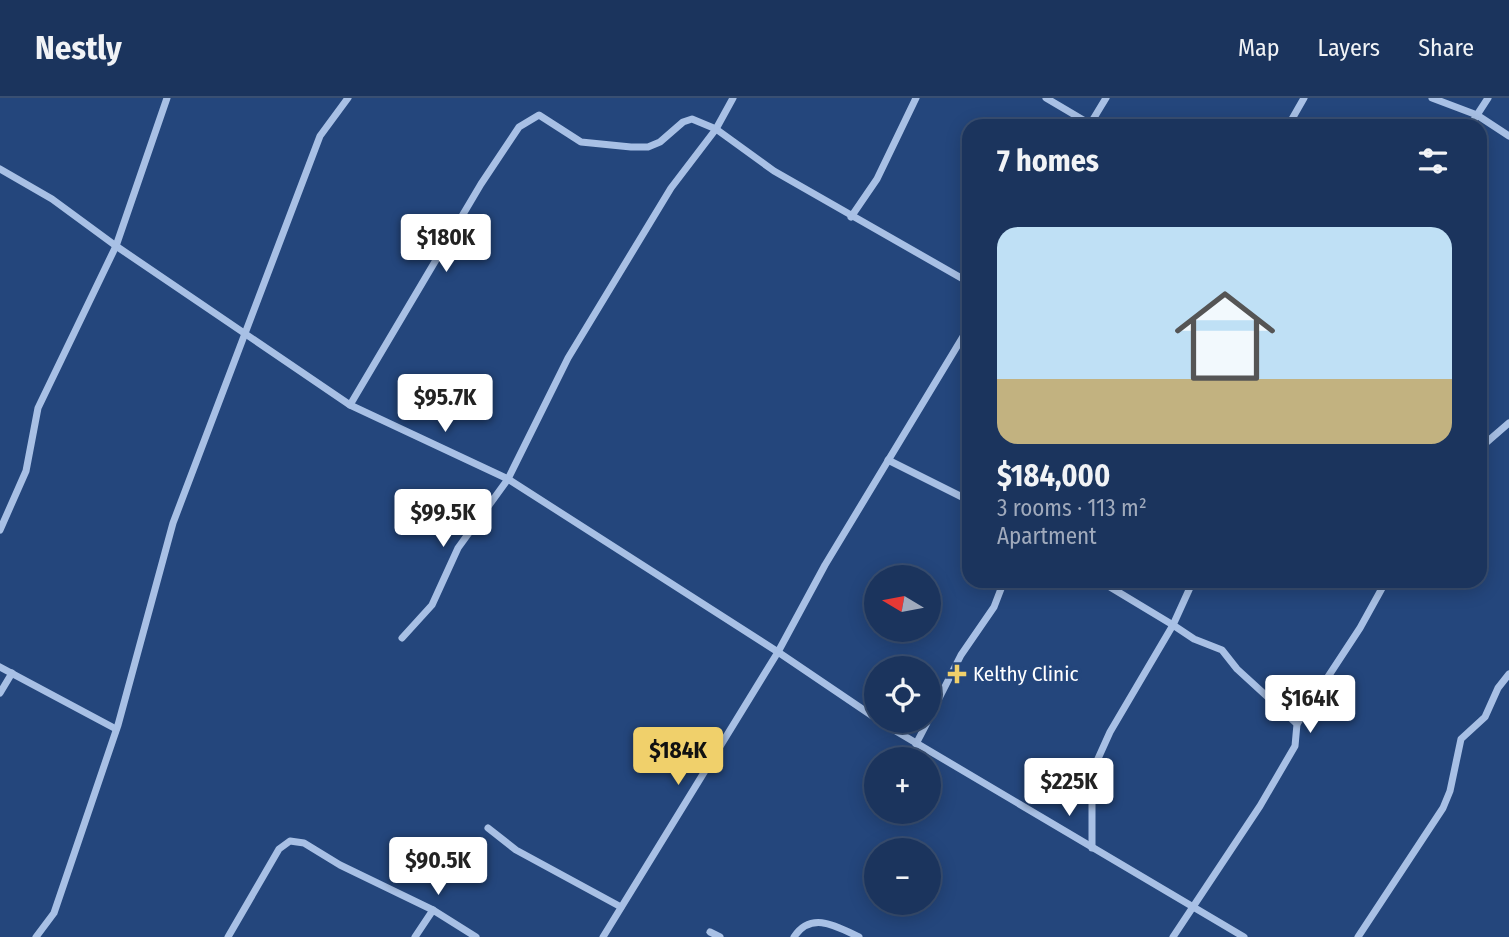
<!DOCTYPE html>
<html lang="en">
<head>
<meta charset="utf-8">
<style>
	:root { --surface:#1b345d; --page:#243c63; --text:#f1f3f6; --muted:#a0aabc; --line:#394f72; --accent:#f0d06b }
	body { margin:0; font-family:"Fira Sans Condensed",sans-serif; background:var(--page); color:var(--text); height:100vh; display:flex; flex-direction:column; font-size:26px; white-space:nowrap }
	* { box-sizing:border-box; margin:0 }
	p { font-size:23px; color:var(--muted) }
	.icon { flex:none; width:38px; height:38px; fill:none; stroke:currentColor; stroke-width:2; stroke-linecap:round; stroke-linejoin:round }
	.map { position:relative; flex:1; overflow:hidden }
	.panel { position:absolute; left:962px; top:21px; width:525px; height:469px; display:flex; flex-direction:column; background:var(--surface); border-radius:21px; box-shadow:0 4px 18px #0003,0 0 0 2px var(--line) }
	.panel>* { flex:none }
	.needle { width:46px; rotate:280deg }
	.buttons { position:absolute; left:864px; top:467px; display:grid; gap:14px }
	.buttons a { display:grid; place-items:center; width:77px; height:77px; border-radius:50%; background:var(--surface); box-shadow:0 4px 18px #0003,0 0 0 2px var(--line); font-size:35px }
	.price { position:absolute; translate:-50% -60px; padding:0 16px; border-radius:7px; background:#fff; color:#222; font-size:23px; line-height:46px; filter:drop-shadow(0 2px 4px #0008) }
	.price::after { content:''; position:absolute; left:50%; top:42px; width:21px; height:16px; margin-left:-10px; background:inherit; clip-path:polygon(0 0,100% 0,50% 100%) }
	.price.active { background:var(--accent); color:#111 }
	ul { padding:0; list-style:none }
	li { display:grid; align-content:center; gap:14px; height:371px; padding:0 35px }
	li span { display:grid; place-items:center; height:217px; border-radius:21px; color:#555 }
	li>.icon { margin-inline-start:auto }
	span .icon { width:126px; height:126px; fill:#fffc; stroke-width:1 }
	li b { font-size:30px }
	h2 { display:flex; justify-content:space-between; align-items:center; height:84px; padding:0 35px; font-size:30px }
	header { display:flex; align-items:center; gap:42px; box-sizing:border-box; height:98px; padding:0 35px; background:var(--surface); border-bottom:2px solid var(--line) }
	header strong { font-size:33px }
	nav { display:flex; gap:38px; margin-inline-start:auto; font-size:24px }
	.map>svg:first-child { display:block }
	.lines { fill:none; stroke-linecap:round; stroke-linejoin:round }
	.minor { stroke:#a8c0e5; stroke-width:7 }
	.poi-dot { fill:#f0d06b; stroke:#24467c; stroke-width:2.5 }
	.labels { text-anchor:middle; stroke-width:7; stroke-linejoin:round; paint-order:stroke }
	.poi-label { font-size:21px; fill:#fff; stroke:#24467c; text-anchor:start }
</style>
</head>
<body>
<header>
<strong>Nestly</strong>
<nav><a>Map</a><a>Layers</a><a>Share</a></nav>
</header>
<div class="map">
<svg width="1509" height="839" viewBox="0 0 1509 839">
	<rect width="100%" height="100%" fill="#24467c"/>
	<g class="lines">
		<!-- minor -->
		<g class="minor">
			<path d="M1046 0 1090 26"/>
			<path d="M1432 0 1477 17 1470 28"/>
			<path d="M1488 0 1477 17 1509 38"/>
			<path d="M1089 28 1106 0"/>
			<path d="M1288 28 1304 0"/>
			<path d="M0 71 52 101 116 148 350 307 508 381 778 554 877 621"/>
			<path d="M851 119 877 81 916 0"/>
			<path d="M350 307 481 86 519 29 539 17 581 44 631 49H648L660 44 683 24 692 21 716 31 774 73 970 185"/>
			<path d="M1480 350 1509 325"/>
			<path d="M888 362 970 403"/>
			<path d="M0 432 26 373 38 310 116 148 167 0"/>
			<path d="M402 540 432 507 458 450 508 381 568 260 671 90 716 31 733 0"/>
			<path d="M0 569 116 631"/>
			<path d="M0 595 12 575"/>
			<path d="M929 620 961 557 994 509 1004 483"/>
			<path d="M879 623 1244 839"/>
			<path d="M1297 626 1360 530 1386 483"/>
			<path d="M916 646 928 623"/>
			<path d="M488 730 516 752 621 809"/>
			<path d="M1092 750V674L1110 634 1173 527 1100 483"/>
			<path d="M710 834 720 839"/>
			<path d="M36 839 54 815 118 627 173 425 320 38 348 0"/>
			<path d="M228 839 279 751 290 743 304 745 340 767 433 812"/>
			<path d="M415 839 433 812 476 839"/>
			<path d="M603 839 778 554 825 467 970 227"/>
			<path d="M794 839C811 813 836 828 859 839"/>
			<path d="M1173 839 1260 708 1295 648 1297 626 1237 571 1222 552 1194 541 1173 527 1193 483"/>
			<path d="M1358 839 1443 710 1450 693 1461 641 1485 619 1498 590 1509 576"/>
		</g>
	</g>
	<!-- markers -->
	<path class="poi-dot" d="M953.5 565.5h7v7h7v7h-7v7h-7v-7h-7v-7h7z"/>
	<g class="labels">
		<!-- poi labels -->
		<g class="poi-label">
			<text x="973" y="583">Kelthy Clinic</text>
		</g>
	</g>
</svg>
<div class="buttons">
<a><svg class="needle" viewBox="-14 -14 28 28"><path d="M0-13l5 13h-10z" fill="#e53935"/><path d="M0 13l5-13h-10z" fill="#a0aabc"/></svg></a>
<a><svg class="icon" aria-label="locate" viewBox="0 0 24 24"><circle cx="12" cy="12" r="6"/><path d="M12 2v4M12 18v4M2 12h4M18 12h4"/></svg></a>
<a>+</a>
<a>−</a>
</div>
<b class="price" style="left:446px;top:176px">$180K</b>
<b class="price" style="left:445px;top:336px">$95.7K</b>
<b class="price" style="left:443px;top:451px">$99.5K</b>
<b class="price" style="left:1310px;top:637px">$164K</b>
<b class="price active" style="left:678px;top:689px">$184K</b>
<b class="price" style="left:1069px;top:720px">$225K</b>
<b class="price" style="left:438px;top:799px">$90.5K</b>
<section class="panel">
<h2>7 homes<svg class="icon" aria-label="filters" viewBox="0 0 24 24"><path d="M4 7h16M4 17h16"/><circle cx="9" cy="7" r="2"/><circle cx="15" cy="17" r="2"/></svg></h2>
<ul>
<li><span style="background:linear-gradient(#bfe0f5 70%,#c2b280 0)"><svg class="icon" aria-label="home" viewBox="0 0 24 24"><path d="M3 11l9-7 9 7M6 9v11h12V9"/></svg></span><div><b>$184,000</b><p>3 rooms · 113 m²</p><p>Apartment</p></div></li>
</ul>
</section>
</div>
</body>
</html>
